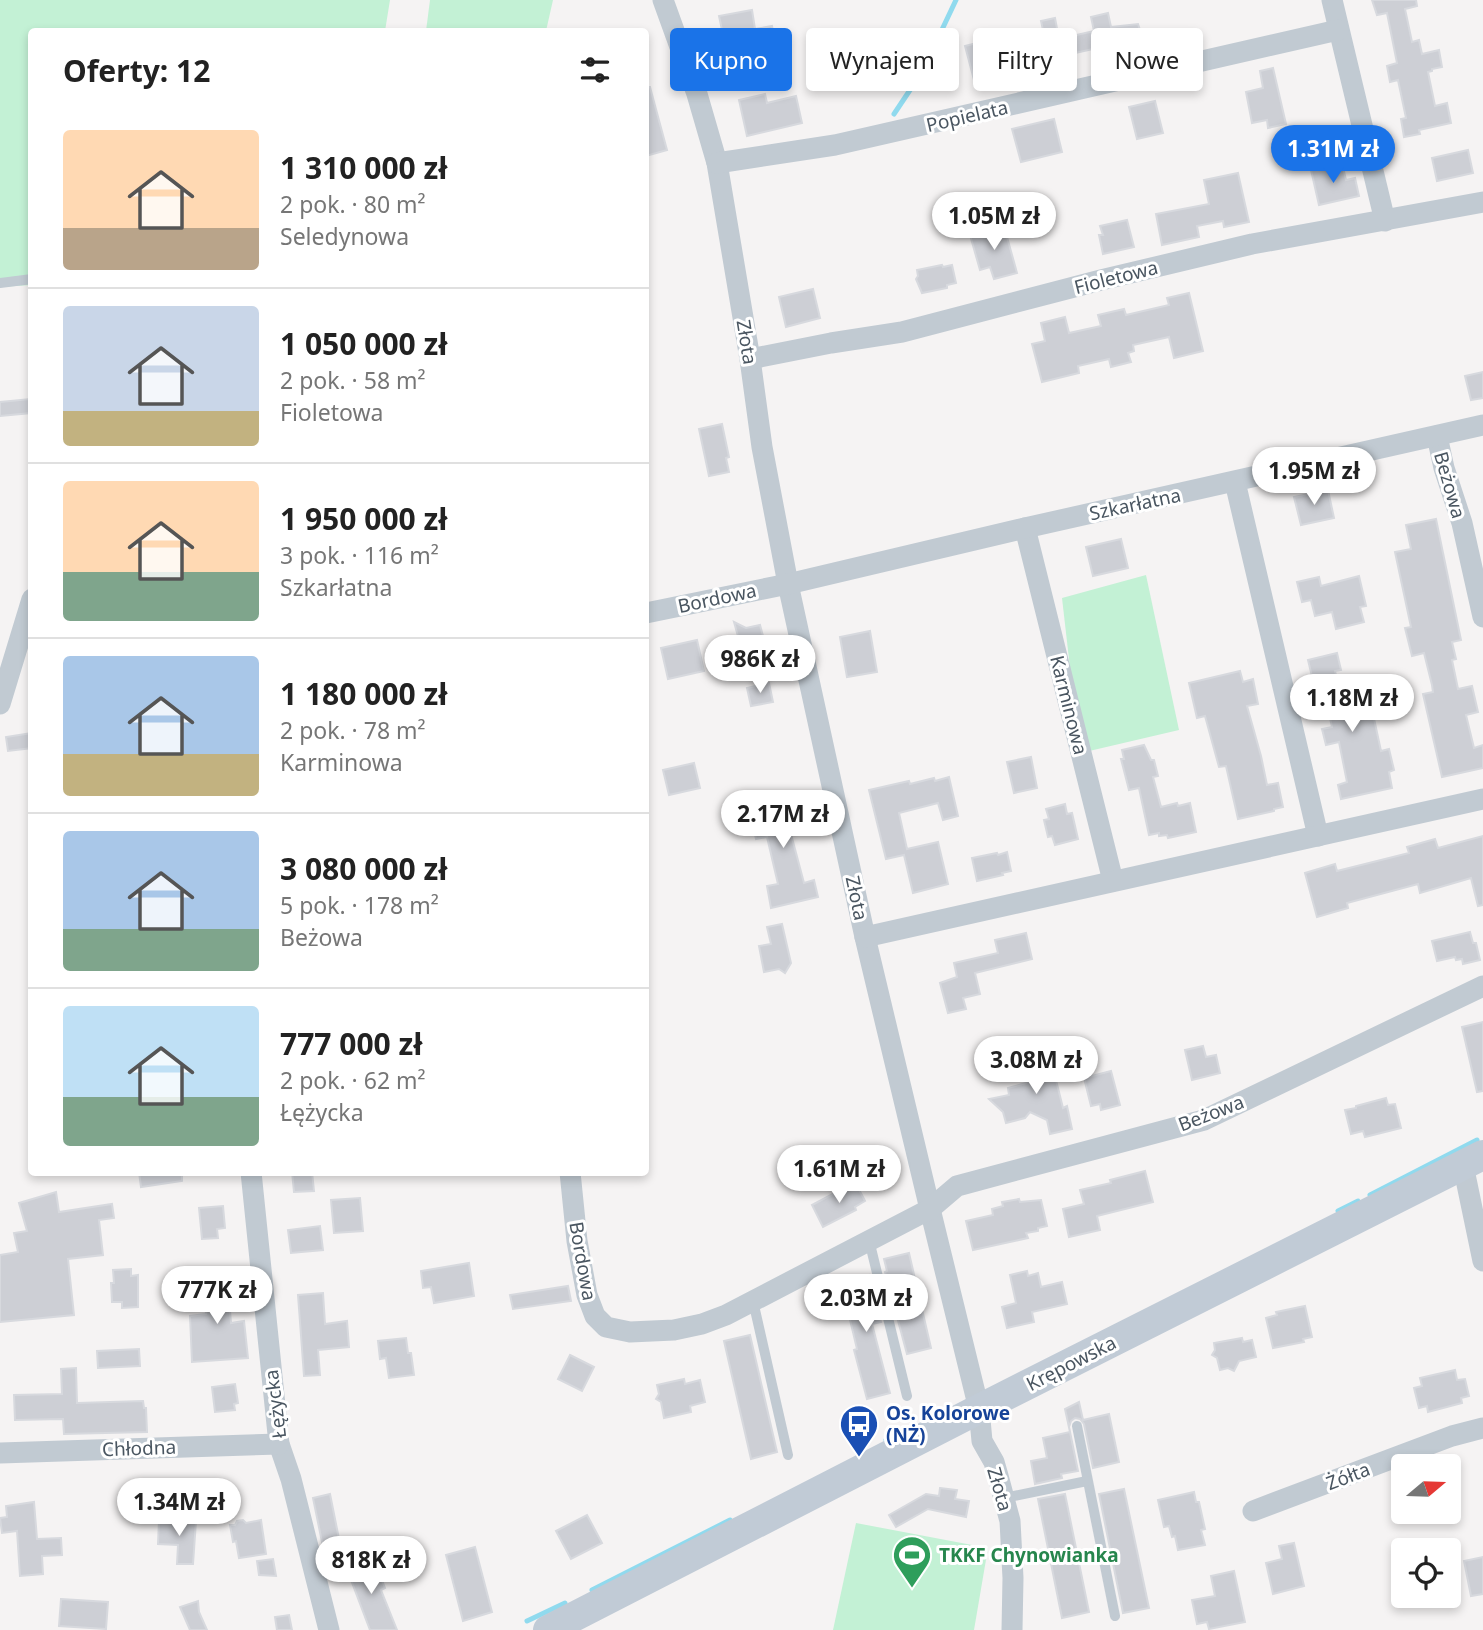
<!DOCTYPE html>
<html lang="pl">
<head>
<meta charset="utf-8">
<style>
	:root { --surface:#fff; --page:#f2f2f2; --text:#222; --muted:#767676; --line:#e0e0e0; --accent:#1a73e8 }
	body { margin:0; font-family:"Noto Sans",sans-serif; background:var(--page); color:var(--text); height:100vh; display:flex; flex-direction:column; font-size:26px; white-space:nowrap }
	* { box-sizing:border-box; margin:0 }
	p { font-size:23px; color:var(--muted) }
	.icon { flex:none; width:38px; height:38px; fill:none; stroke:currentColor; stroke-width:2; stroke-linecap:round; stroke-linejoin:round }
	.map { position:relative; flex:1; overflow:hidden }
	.drawer { position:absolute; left:28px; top:28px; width:621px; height:1148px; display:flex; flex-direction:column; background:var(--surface); border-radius:7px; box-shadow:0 4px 10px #0003 }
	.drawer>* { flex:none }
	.guide { position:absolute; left:670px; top:28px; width:665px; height:63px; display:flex; gap:14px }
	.needle { width:46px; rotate:71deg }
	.buttons { position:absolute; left:1391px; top:1454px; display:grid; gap:14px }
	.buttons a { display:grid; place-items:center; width:70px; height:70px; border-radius:7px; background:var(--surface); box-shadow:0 4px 10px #0003; font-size:35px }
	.price { position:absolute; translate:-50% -60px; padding:0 16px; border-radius:24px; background:#fff; color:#222; font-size:23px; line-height:46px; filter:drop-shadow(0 2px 4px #0008) }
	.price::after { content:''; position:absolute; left:50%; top:42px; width:21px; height:16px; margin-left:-10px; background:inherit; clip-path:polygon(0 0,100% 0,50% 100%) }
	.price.active { background:var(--accent); color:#fff }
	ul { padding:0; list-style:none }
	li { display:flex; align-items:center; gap:21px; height:175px; padding:0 35px }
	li+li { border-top:2px solid var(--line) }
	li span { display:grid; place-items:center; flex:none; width:196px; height:140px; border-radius:7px; color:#555 }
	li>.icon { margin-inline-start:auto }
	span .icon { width:84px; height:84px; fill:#fffc; stroke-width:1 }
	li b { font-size:30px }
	h2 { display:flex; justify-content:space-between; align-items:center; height:84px; padding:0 35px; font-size:30px }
	.chip { padding:0 24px; border-radius:7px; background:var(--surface); box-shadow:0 4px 10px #0003; font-size:24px; line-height:63px }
	.chip.active { background:var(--accent); color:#fff }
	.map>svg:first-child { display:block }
	.green { fill:#c3f1d5 }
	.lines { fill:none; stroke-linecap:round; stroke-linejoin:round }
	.stream { stroke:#90daee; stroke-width:5 }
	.building { fill:#cdcfd5; stroke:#d7d9de; stroke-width:2 }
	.lane { stroke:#c1cad2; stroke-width:10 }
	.street { stroke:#c1cad2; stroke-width:21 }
	.secondary { stroke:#c1cbd6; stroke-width:30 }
	.labels { text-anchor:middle; stroke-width:6; stroke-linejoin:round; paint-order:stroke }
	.street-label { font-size:19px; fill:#4a5661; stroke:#fff }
	.transit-label { font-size:19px; font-weight:bold; fill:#164399; stroke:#fff; text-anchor:start }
	.leisure-label { font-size:19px; font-weight:bold; fill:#27864d; stroke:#fff; text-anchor:start }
</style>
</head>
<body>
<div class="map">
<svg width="1483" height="1630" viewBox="0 0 1483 1630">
	<rect width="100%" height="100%" fill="#f5f3f3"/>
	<!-- green -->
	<g class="green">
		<path d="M0 0H390L385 31 32 32 31 285 0 287Z"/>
		<path d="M430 0H553L546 31H426Z"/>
		<path d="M1146 575 1179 730 1085 752 1076 720 1062 598Z"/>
		<path d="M856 1523 988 1548 974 1630H833Z"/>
	</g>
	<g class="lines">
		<!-- stream -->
		<g class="stream">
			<path d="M894 114 922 72 956 0"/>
			<path d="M1370 1195 1477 1140"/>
			<path d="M1338 1211 1358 1201"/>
			<path d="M886 1440 902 1432"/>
			<path d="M592 1590 730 1520"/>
			<path d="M527 1621 565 1603"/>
		</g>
	</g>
	<!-- building -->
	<g class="building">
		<path d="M1372 0H1416L1417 6 1405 9 1412 42 1419 40 1422 54 1439 50 1442 67 1432 69V71L1428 72 1435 106 1447 103 1451 123 1419 130 1420 134 1404 137 1401 119 1406 118 1398 80 1390 82 1387 66 1397 63 1387 13 1377 15Z"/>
		<path d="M752 10 755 29 772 26 778 58 730 67 719 16Z"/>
		<path d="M1108 13 1111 27 1138 24 1140 30 1114 39 1115 44 1062 56 1063 59 1037 64 1030 33 1043 30 1041 21 1055 18 1059 39 1094 31 1091 17Z"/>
		<path d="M1004 36 1013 70 974 80 965 46Z"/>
		<path d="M1273 68 1286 124 1268 128 1267 120 1252 123 1246 92 1263 88 1260 71Z"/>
		<path d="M646 87H650L667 150 646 156Z"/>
		<path d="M765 94 767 103 796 96 802 123 747 136 739 100Z"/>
		<path d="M1155 101 1163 133 1137 139 1129 107Z"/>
		<path d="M1054 119 1062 152 1021 162 1012 129Z"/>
		<path d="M1468 150 1473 173 1437 181 1432 158Z"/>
		<path d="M1342 163 1346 180 1355 178 1359 196 1319 205 1311 170Z"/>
		<path d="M1238 173 1249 222 1224 227 1223 221 1197 226 1199 237 1162 245 1156 214 1209 204 1204 180Z"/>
		<path d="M1127 220 1134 247 1103 254 1099 235H1103L1100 226Z"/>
		<path d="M1004 226 1017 273 994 279 990 267 980 270 970 235Z"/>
		<path d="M942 265 943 267 952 265 956 283 947 285V288L922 293 916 279 918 276 917 270Z"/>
		<path d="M813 289 820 318 786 327 779 297Z"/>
		<path d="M1189 293 1203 351 1174 358 1169 337 1133 345 1134 351 1128 353 1131 362 1111 367 1109 359 1078 366 1079 373 1042 382 1032 344 1045 341 1041 323 1065 317 1069 333 1101 326 1098 315 1124 309 1126 315 1169 305 1167 298Z"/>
		<path d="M1483 372V398L1471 400 1465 376Z"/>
		<path d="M30 399 31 413 0 416V402Z"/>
		<path d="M722 424 729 457 726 458 729 472 709 476 699 429Z"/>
		<path d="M1328 490 1334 518 1301 525 1294 497Z"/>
		<path d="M1436 519 1461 640 1452 642 1456 659 1452 660 1458 689 1472 686 1478 712 1466 715 1474 748 1483 745V768L1442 777 1423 694 1433 692 1432 685 1424 653 1412 656 1405 628 1411 627 1395 552 1411 549 1406 525Z"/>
		<path d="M1121 539 1128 568 1093 576 1086 547Z"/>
		<path d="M1359 576 1366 606 1360 607 1364 622 1336 629 1332 612 1315 616 1311 600 1302 602 1297 582 1319 577 1321 586Z"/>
		<path d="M734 622 746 628 760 625 763 636H765L771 665 754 669 752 660 740 663 735 641 739 640Z"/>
		<path d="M870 631 877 672 847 677 840 637Z"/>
		<path d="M697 640 704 671 668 679 661 648Z"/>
		<path d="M1337 653 1341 670 1335 671 1343 706 1370 700 1381 751 1389 749 1394 770 1389 772 1392 788 1341 799 1338 785 1347 782 1339 742 1326 745 1322 729 1332 727 1324 691 1316 693 1308 660Z"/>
		<path d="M1240 671 1243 682 1253 679 1258 704 1247 706 1261 756 1267 785 1278 783 1283 807 1274 809V811L1238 819 1226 766 1219 767 1205 716 1197 718 1189 683Z"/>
		<path d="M769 683 773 702 751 706 747 688Z"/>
		<path d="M32 733V748L8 751 6 737Z"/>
		<path d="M1144 745 1151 760H1154L1158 776 1153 777 1161 807 1177 803 1178 806 1190 803 1196 832 1168 838 1167 835 1159 836V833L1149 835 1139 788 1129 790 1121 759H1124L1122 750Z"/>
		<path d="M1031 757 1037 788 1014 793 1007 762Z"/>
		<path d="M694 763 700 788 669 795 663 770Z"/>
		<path d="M949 777 958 816 943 820 938 803 899 813 907 849 938 842 948 884 913 893 904 855 886 859 869 790 909 781 910 784 934 778 935 781Z"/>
		<path d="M782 794 783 797 799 794 804 815 787 819 804 883 814 880 818 897 771 908 767 886 778 884 767 837 756 839 751 818 764 815 760 799Z"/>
		<path d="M1065 804 1067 814 1072 813 1078 839 1055 845 1052 836 1048 837 1044 820 1049 819 1046 809Z"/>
		<path d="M1483 836V905L1478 906 1471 878 1420 893 1418 884 1347 903 1348 908 1317 917 1305 873 1335 864 1337 871 1409 853 1407 847 1435 839 1438 848Z"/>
		<path d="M1007 852 1011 871 1002 873 1003 875 977 881 972 858 997 853 998 855Z"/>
		<path d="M782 924 791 963 785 973 779 969 764 972 759 946 771 944 767 927Z"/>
		<path d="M1470 932 1473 943H1476L1480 960 1463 964 1462 959 1456 960 1455 957 1437 961 1432 941Z"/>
		<path d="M1026 933 1032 959 975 973 980 994 963 998 966 1009 948 1013 940 983 957 977 954 963 998 953 995 940Z"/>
		<path d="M1483 1022V1091L1477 1092 1462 1027Z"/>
		<path d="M1203 1046 1206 1057 1216 1055 1220 1073 1192 1080 1185 1050Z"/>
		<path d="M1045 1051 1052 1077 1055 1076 1063 1108 1067 1106 1072 1129 1050 1134 1047 1120 1030 1112 1025 1118 1006 1123 1003 1112 989 1099 1009 1095 1008 1088 1026 1083 1028 1081 1022 1056Z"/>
		<path d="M1111 1071 1120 1105 1101 1110 1100 1104 1091 1106 1084 1078Z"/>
		<path d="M1386 1098 1388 1105 1395 1104 1401 1128 1365 1137 1363 1131 1351 1134 1345 1110 1356 1108V1106Z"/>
		<path d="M1145 1171 1153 1202 1097 1216 1100 1230 1069 1237 1063 1209 1084 1204 1080 1190 1111 1183 1110 1180Z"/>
		<path d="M139 1172H182V1181L141 1187Z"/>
		<path d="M292 1172H312L314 1191 294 1192Z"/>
		<path d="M855 1182 865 1201 855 1207 856 1210 823 1227 812 1205Z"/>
		<path d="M56 1192 59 1212 112 1204 114 1218 99 1220 103 1255 68 1259 74 1315 0 1322V1255L18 1252 14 1233 27 1231 19 1203Z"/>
		<path d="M360 1198 363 1231 334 1233 331 1200Z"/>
		<path d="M1019 1199 1020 1202 1041 1200 1047 1226 1038 1228V1231L1026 1233 1028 1238 973 1250 966 1221 993 1215 992 1209 1003 1206 1002 1202Z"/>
		<path d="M223 1206 225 1228 217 1229 218 1238 202 1239 199 1208Z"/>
		<path d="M320 1226 323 1250 291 1253 288 1230Z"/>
		<path d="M909 1253 931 1348 907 1354 885 1272 887 1271 884 1259Z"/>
		<path d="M469 1263 474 1296 434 1303 431 1287 423 1288 421 1271Z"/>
		<path d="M131 1269V1276L138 1275V1307L122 1308V1302H112L111 1283H114L113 1270Z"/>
		<path d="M1027 1271 1028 1276 1038 1273 1041 1287 1062 1282 1067 1304 1032 1312 1034 1322 1007 1328 1002 1307 1016 1303 1010 1275Z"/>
		<path d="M227 1273 231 1323 244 1321 248 1358 192 1362 190 1316 206 1314 203 1275Z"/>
		<path d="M869 1275 881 1322 872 1324 890 1393 867 1399 854 1350 857 1349 841 1282Z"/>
		<path d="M568 1286 571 1301 513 1309 510 1295Z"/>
		<path d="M323 1293 325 1324 347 1321 349 1347 318 1350 320 1375 304 1376 298 1295Z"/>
		<path d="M1305 1306 1312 1337 1303 1339 1304 1342 1273 1348 1266 1318 1277 1315 1276 1312Z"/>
		<path d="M750 1335 777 1452 751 1459 724 1341Z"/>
		<path d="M406 1338 408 1353H411L414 1375 389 1378 386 1358 380 1359 378 1341Z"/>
		<path d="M1242 1338 1243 1342 1252 1340 1256 1357 1239 1361 1234 1371 1228 1368 1220 1370 1217 1358 1212 1355 1215 1350 1214 1343Z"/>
		<path d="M139 1349 140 1366 98 1368 97 1351Z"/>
		<path d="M570 1355 594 1367 582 1391 558 1379Z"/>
		<path d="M76 1368 77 1403 143 1401 144 1408H146L147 1432 64 1434 63 1419 15 1420 14 1395 62 1394 61 1369Z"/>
		<path d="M1455 1370 1457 1380 1465 1379 1469 1396 1461 1398 1462 1403 1428 1412 1427 1406 1419 1408 1414 1388 1422 1386 1420 1378Z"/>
		<path d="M684 1379 685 1384 700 1380 705 1402 690 1406 691 1412 664 1418 661 1402 656 1399 659 1394 657 1385Z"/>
		<path d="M235 1384 238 1403 234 1404 235 1410 215 1412 212 1387Z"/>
		<path d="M1079 1402 1083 1420 1109 1414 1119 1462 1093 1468 1084 1424 1080 1419 1075 1418 1071 1421 1069 1427 1078 1471 1061 1474 1062 1478 1035 1484 1031 1461 1047 1458 1043 1438 1070 1432 1065 1409Z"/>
		<path d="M940 1488 957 1490 955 1499 969 1501 966 1517 928 1509 896 1527 889 1515 926 1494 939 1496Z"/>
		<path d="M1124 1489 1149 1608 1123 1613 1099 1494Z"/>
		<path d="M1194 1492 1196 1502H1199L1205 1529 1201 1530 1205 1545 1178 1550 1175 1536 1172 1537 1169 1526 1164 1527 1158 1500Z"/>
		<path d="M330 1494 340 1544 323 1547 313 1498Z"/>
		<path d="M1065 1494 1089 1612 1062 1618 1038 1499Z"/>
		<path d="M34 1502 37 1539 61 1538 62 1555 42 1556 43 1574 20 1576 17 1531 2 1533 0 1518 7 1517 6 1506Z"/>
		<path d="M587 1515 602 1543 571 1559 556 1531Z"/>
		<path d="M159 1520 196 1521 193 1564H177L178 1545 158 1544Z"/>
		<path d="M243 1520 246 1523 261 1520 266 1554 239 1558 236 1541 233 1542 230 1525H235L237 1521Z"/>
		<path d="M1294 1543 1304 1586 1273 1594 1266 1563 1282 1559 1279 1546Z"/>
		<path d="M475 1547 492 1612 463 1621 446 1555Z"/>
		<path d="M1483 1557V1594L1471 1596 1464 1561Z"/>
		<path d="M273 1559 276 1576 259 1575 257 1561Z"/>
		<path d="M359 1559 364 1571 376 1565 385 1588 381 1590 397 1630H370L345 1564Z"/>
		<path d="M1234 1571 1245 1622 1209 1629 1207 1622 1197 1624 1192 1600 1215 1596 1211 1576Z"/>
		<path d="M61 1599 108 1602 106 1629 59 1626Z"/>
		<path d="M198 1601 199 1612 207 1630H190L180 1607Z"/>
		<path d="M289 1615 292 1630H277L275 1617Z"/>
	</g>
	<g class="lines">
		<!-- lane -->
		<g class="lane">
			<path d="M0 283 32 279"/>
			<path d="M869 1240 907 1396"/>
			<path d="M753 1301 788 1455"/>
			<path d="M1077 1426 1115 1616"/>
			<path d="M1004 1498 1087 1481"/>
		</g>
		<!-- street -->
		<g class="street">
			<path d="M663 0 697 94 717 163 750 359 762 447 788 584 865 937 930 1209 979 1409 982 1441 994 1462 998 1476 1010 1521 1013 1578 1012 1630"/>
			<path d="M1332 0 1385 221"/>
			<path d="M717 163 835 145 1338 30"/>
			<path d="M750 359 831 343 902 332 1101 280 1252 244 1483 202"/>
			<path d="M1437 436 1444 468 1462 523 1483 617"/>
			<path d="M1235 482 1318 836"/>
			<path d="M1025 528 1113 881"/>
			<path d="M646 613 788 584 1025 528 1483 425"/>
			<path d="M0 704 32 599"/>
			<path d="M865 937 1483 799"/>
			<path d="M1463 1165 1483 1261"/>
			<path d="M251 1172 279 1444 291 1479 329 1630"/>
			<path d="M570 1172 577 1241 587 1295 595 1316 606 1327 630 1332 674 1330 702 1324 726 1315 930 1209 957 1186 1204 1120 1483 986"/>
			<path d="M0 1453 279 1444"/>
			<path d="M1253 1511 1452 1436 1483 1428"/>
		</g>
		<!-- secondary -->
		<path class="secondary" d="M548 1630 979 1409 1483 1155"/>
	</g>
	<!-- icons -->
	<defs>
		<g id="bus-pin" transform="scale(2.0125)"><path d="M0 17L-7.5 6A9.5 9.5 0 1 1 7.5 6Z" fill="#1a4fb4" stroke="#fff"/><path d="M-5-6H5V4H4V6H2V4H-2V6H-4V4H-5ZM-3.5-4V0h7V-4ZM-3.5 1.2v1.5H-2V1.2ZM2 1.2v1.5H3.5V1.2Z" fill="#fff"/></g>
		<g id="stadium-pin" transform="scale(2.0125)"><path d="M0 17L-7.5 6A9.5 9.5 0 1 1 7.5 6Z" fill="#2e9e5b" stroke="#fff"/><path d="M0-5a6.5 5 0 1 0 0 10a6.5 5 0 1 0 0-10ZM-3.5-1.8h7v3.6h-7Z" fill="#fff"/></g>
	</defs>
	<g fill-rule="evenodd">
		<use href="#bus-pin" x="859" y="1424"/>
		<use href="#stadium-pin" x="912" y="1555"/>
	</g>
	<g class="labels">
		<!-- street labels -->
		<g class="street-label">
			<text transform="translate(967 116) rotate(-13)" y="7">Popielata</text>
			<text transform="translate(1116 277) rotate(-14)" y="7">Fioletowa</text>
			<text transform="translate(747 342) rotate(81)" y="7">Złota</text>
			<text transform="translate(1450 485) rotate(74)" y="7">Beżowa</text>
			<text transform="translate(1135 504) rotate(-12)" y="7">Szkarłatna</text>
			<text transform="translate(717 598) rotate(-12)" y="7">Bordowa</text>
			<text transform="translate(1069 705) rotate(76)" y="7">Karminowa</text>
			<text transform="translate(857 898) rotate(78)" y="7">Złota</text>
			<text transform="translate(1211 1113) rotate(-21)" y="7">Beżowa</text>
			<text transform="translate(583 1261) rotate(80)" y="7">Bordowa</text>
			<text transform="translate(1071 1363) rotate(-27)" y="7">Krępowska</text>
			<text transform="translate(275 1404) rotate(-97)" y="7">Łężycka</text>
			<text transform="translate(139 1448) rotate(-2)" y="7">Chłodna</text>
			<text transform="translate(1348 1476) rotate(-21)" y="7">Żółta</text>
			<text transform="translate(1000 1489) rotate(74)" y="7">Złota</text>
		</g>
		<!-- transit labels -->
		<g class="transit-label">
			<text x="886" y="1420">Os. Kolorowe<tspan x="886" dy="22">(NŻ)</tspan></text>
		</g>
		<!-- leisure labels -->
		<g class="leisure-label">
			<text x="939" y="1562">TKKF Chynowianka</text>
		</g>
	</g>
</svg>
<div class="buttons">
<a><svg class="needle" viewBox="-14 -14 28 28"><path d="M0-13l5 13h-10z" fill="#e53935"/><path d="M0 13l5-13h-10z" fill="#767676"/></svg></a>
<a><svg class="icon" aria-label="locate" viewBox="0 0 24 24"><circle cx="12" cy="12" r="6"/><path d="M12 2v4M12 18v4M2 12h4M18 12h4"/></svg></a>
</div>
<b class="price active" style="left:1333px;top:185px">1.31M zł</b>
<b class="price" style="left:994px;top:252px">1.05M zł</b>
<b class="price" style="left:1314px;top:507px">1.95M zł</b>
<b class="price" style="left:760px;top:695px">986K zł</b>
<b class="price" style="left:1352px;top:734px">1.18M zł</b>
<b class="price" style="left:783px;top:850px">2.17M zł</b>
<b class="price" style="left:1036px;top:1096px">3.08M zł</b>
<b class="price" style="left:839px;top:1205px">1.61M zł</b>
<b class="price" style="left:217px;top:1326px">777K zł</b>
<b class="price" style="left:866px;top:1334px">2.03M zł</b>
<b class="price" style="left:179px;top:1538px">1.34M zł</b>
<b class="price" style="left:371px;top:1596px">818K zł</b>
<div class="guide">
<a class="chip active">Kupno</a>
<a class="chip">Wynajem</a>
<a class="chip">Filtry</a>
<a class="chip">Nowe</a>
</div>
<section class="drawer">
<h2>Oferty: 12<svg class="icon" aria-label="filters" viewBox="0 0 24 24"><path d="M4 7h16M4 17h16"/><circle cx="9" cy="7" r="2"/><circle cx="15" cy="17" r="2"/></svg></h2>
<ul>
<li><span style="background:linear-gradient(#ffd9b3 70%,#b9a48a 0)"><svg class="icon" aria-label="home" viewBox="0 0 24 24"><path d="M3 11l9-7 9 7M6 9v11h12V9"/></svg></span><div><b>1 310 000 zł</b><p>2 pok. · 80 m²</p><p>Seledynowa</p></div></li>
<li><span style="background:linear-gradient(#c9d6e8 75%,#c2b280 0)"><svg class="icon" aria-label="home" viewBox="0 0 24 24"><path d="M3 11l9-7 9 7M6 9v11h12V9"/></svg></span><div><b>1 050 000 zł</b><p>2 pok. · 58 m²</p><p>Fioletowa</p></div></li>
<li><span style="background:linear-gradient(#ffd9b3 65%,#7fa58c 0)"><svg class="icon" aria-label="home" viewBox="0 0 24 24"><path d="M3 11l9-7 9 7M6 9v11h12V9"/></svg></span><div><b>1 950 000 zł</b><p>3 pok. · 116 m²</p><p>Szkarłatna</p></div></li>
<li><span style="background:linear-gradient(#a9c7e8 70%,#c2b280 0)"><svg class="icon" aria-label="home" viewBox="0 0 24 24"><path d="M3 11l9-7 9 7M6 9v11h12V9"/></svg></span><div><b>1 180 000 zł</b><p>2 pok. · 78 m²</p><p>Karminowa</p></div></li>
<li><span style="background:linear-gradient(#a9c7e8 70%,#7fa58c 0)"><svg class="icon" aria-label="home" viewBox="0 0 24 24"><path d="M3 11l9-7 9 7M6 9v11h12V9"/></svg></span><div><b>3 080 000 zł</b><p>5 pok. · 178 m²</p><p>Beżowa</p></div></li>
<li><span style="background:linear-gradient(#bfe0f5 65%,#7fa58c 0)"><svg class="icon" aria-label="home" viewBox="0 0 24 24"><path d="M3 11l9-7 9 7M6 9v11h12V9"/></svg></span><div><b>777 000 zł</b><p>2 pok. · 62 m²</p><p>Łężycka</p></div></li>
</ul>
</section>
</div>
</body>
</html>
